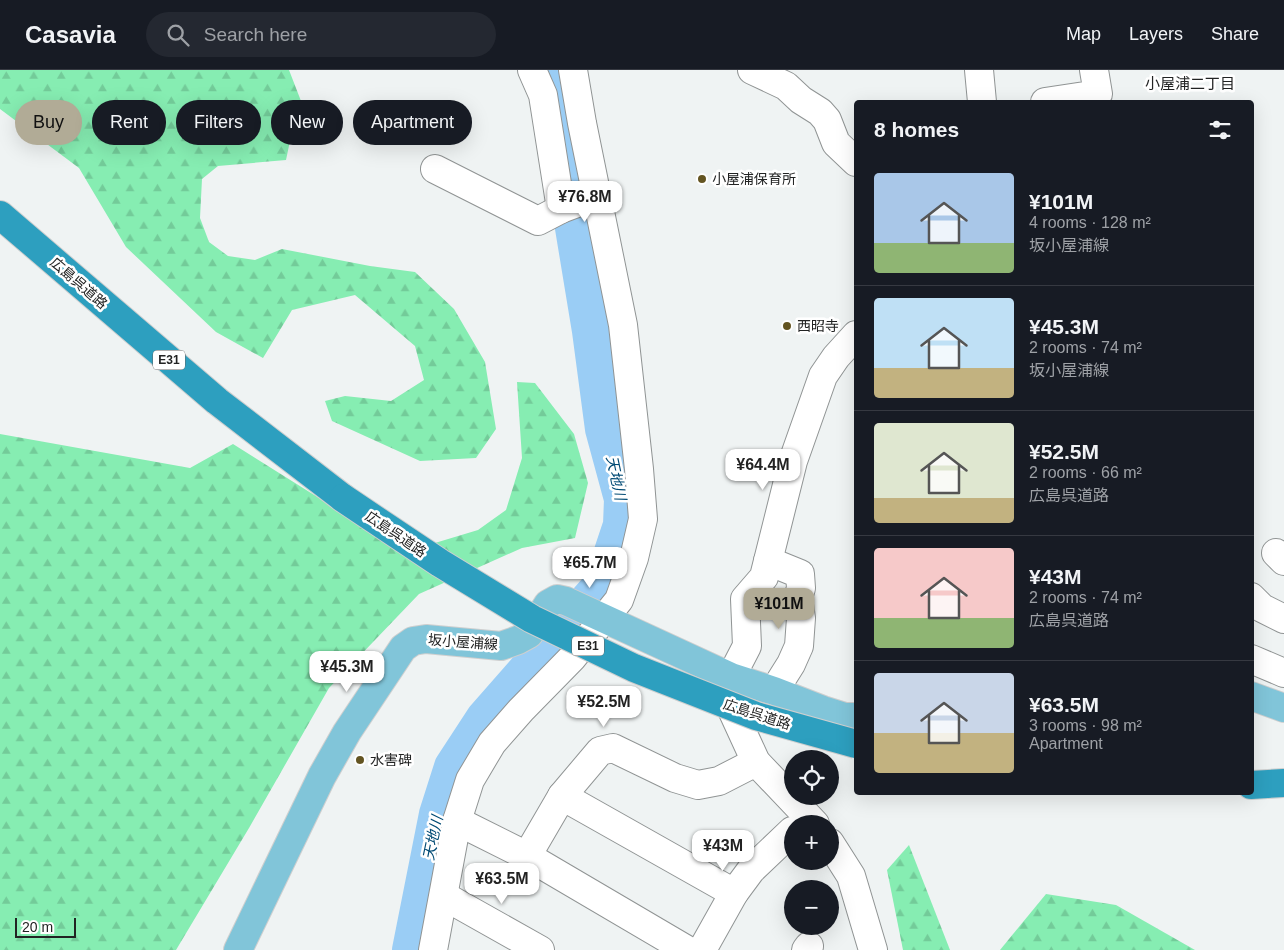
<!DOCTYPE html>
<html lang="en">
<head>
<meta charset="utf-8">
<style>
	:root { --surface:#171b24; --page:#242831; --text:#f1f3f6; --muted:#9ea1a6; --line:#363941; --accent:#b1ab96 }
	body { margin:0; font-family:Arial,"Noto Sans JP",sans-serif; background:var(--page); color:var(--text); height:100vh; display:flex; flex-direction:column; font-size:19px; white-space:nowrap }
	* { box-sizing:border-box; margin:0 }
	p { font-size:16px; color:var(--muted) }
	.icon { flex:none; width:28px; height:28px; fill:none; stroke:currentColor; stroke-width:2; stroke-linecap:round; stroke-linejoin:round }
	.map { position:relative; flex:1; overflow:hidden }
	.panel { position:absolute; left:854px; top:30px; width:400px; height:695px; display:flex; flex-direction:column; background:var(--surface); border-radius:5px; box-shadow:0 5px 20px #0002 }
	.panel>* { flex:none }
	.hud { position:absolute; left:15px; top:30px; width:475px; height:45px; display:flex; gap:10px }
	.buttons { position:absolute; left:784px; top:680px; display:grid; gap:10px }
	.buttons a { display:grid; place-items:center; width:55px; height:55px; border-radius:50%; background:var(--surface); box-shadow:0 5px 20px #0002; font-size:25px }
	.scale { position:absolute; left:15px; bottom:12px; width:61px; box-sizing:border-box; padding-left:5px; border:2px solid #222323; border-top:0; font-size:14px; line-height:18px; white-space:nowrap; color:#222323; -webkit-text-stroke:4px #fff; paint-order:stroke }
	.price { position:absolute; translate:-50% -42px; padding:0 11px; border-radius:10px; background:#fff; color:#222; font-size:16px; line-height:32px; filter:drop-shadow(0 1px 2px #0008) }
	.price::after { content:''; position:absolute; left:50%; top:30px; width:15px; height:11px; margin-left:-8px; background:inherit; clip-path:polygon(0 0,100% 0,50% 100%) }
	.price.on { background:var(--accent); color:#111 }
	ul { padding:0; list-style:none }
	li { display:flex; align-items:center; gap:15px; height:125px; padding:0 20px }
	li+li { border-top:1px solid var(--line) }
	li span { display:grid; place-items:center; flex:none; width:140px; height:100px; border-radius:5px; color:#555 }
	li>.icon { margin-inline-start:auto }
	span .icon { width:60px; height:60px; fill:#fffc; stroke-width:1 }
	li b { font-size:21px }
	h2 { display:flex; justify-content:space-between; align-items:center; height:60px; padding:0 20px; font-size:21px }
	.pill { padding:0 18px; border-radius:22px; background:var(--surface); box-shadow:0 5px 20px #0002; font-size:18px; line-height:45px }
	.pill.on { background:var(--accent); color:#111 }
	header { display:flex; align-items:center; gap:30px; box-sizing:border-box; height:70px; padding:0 25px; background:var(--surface); border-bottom:1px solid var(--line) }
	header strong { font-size:24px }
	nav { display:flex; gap:28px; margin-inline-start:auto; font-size:18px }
	.search { width:350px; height:45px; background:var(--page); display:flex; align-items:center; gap:12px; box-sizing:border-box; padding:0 18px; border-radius:28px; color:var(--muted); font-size:19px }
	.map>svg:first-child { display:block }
	.forest { fill:url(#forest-firs) }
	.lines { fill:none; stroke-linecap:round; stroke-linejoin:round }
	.river { stroke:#9acdf5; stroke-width:38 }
	.minor-casing { stroke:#909494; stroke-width:30 }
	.major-casing { stroke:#cecfcf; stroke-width:30 }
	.highway-casing { stroke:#cecfcf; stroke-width:30 }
	.minor { stroke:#fff; stroke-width:28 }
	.major { stroke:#81c5d9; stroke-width:28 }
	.highway { stroke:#2d9fbf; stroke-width:28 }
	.highway-bridge-casing { stroke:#cecfcf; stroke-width:30; stroke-linecap:butt }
	.highway-bridge { stroke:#2d9fbf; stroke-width:28 }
	.poi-dot { fill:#635421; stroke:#fff; stroke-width:2 }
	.labels { text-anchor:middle; stroke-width:5; stroke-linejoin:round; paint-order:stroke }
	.shield { fill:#fff; stroke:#646565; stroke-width:1 }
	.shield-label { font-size:12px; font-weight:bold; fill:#222323 }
	.poi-label { font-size:14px; fill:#222323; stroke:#fff; text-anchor:start }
	.street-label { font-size:14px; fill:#222323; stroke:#fff }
	.neighbourhood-label { font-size:15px; fill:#222323; stroke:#fff }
	.water-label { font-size:15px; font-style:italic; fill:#004a74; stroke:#fff }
</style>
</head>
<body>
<header>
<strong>Casavia</strong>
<div class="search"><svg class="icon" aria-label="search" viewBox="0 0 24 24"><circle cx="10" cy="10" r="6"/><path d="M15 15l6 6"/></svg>Search here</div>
<nav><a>Map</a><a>Layers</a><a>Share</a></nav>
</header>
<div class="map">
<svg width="1284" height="880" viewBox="0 0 1284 880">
	<defs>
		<pattern id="forest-firs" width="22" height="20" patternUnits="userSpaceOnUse" patternTransform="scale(1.25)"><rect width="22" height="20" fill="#86edb2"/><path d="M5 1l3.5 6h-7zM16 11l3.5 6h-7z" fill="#73cb99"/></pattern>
	</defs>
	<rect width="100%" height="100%" fill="#eff3f3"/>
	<!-- forest -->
	<g class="forest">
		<path d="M0 0H289L301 31 295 47 286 90 218 96 202 109 200 148 209 172 228 186 255 190 282 179 370 196 415 202 454 239 485 292 496 359 476 388 420 391 332 351 325 331 345 326 391 331 424 310 415 276 355 225 292 240 263 288 216 262 126 177 79 98 0 39Z"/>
		<path d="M517 312 535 313 574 364 588 413 575 468 522 478 419 524 329 618 249 758 176 880H0V364L190 398 233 374 405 482 478 460 506 440 522 388Z"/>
		<path d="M909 775 950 880H903L887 800Z"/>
		<path d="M1046 824 1116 835 1195 880H1000Z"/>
	</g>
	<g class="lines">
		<!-- river -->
		<path class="river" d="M411 880 438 744 453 697 485 648 602 515 622 455 623 429 604 359 591 261 548 0"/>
		<!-- minor casing -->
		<g class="minor-casing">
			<g id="minor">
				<path d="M532 0 543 25 561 139"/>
				<path d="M752 0 786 16 801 30 820 42 827 50 836 73 856 92"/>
				<path d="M979 0 982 32"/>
				<path d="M1045 32 1098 24 1094 0"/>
				<path d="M435 99 538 151 561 139 596 126"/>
				<path d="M1276 483 1284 491"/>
				<path d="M768 491 800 504 801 518 798 528 801 548 799 576 791 594 774 621"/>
				<path d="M1251 527 1262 538 1284 549"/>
				<path d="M1251 589 1284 603"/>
				<path d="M562 726 734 823"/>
				<path d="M457 751 527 786 687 880"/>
				<path d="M815 754 756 692 733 642 731 607 747 576 745 529 764 507 793 391 823 306 836 287 856 265"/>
				<path d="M830 773 851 806 873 880"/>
				<path d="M527 786 562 726 600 681 613 678 675 708 698 715 719 711 756 692"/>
				<path d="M444 826 540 880"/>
				<path d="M433 880 457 751 470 710 492 673 521 640 572 588 619 530 634 488 643 449 639 399 623 255 582 53 573 0"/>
				<path d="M702 880 734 823 751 800 792 761"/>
				<path d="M806 880 809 876"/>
			</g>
		</g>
		<!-- major casing -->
		<g class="major-casing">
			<g id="major">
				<path d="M1251 626 1284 638"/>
				<path d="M238 880 322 706 347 662 403 578 413 571 426 569 501 576 518 570 529 564 548 534 557 529 566 531 731 607 774 621 823 640 845 647H856"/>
			</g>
		</g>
		<!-- highway casing -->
		<g class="highway-casing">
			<g id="highway">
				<path d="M0 145 217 331 343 428"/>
				<path d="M1251 715 1284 713"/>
			</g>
		</g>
		<!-- minor -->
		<use href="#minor" class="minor"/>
		<!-- major -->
		<use href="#major" class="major"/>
		<!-- highway -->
		<use href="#highway" class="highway"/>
		<!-- highway-bridge casing -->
		<g class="highway-bridge-casing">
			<path id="highway-bridge" d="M343 428 440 493 532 549 634 598 756 646 856 674"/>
		</g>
		<!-- highway-bridge -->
		<use href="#highway-bridge" class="highway-bridge"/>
	</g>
	<!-- markers -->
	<g class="poi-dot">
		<circle cx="702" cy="109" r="5"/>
		<circle cx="787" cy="256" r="5"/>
		<circle cx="360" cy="690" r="5"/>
	</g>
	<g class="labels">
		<!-- shield labels -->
		<g class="shield">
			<rect x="153" y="280.5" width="32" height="19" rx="4"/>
			<rect x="572" y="566.5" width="32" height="19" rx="4"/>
		</g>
		<g class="shield-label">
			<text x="169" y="294">E31</text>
			<text x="588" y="580">E31</text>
		</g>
		<!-- poi labels -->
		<g class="poi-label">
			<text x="712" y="114">小屋浦保育所</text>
			<text x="797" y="261">西昭寺</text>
			<text x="370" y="695">水害碑</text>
		</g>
		<!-- street labels -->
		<g class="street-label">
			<text transform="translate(79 213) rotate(41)" y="5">広島呉道路</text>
			<text transform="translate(396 464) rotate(34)" y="5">広島呉道路</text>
			<text transform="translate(463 572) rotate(4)" y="5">坂小屋浦線</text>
			<text transform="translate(757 644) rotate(18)" y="5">広島呉道路</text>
		</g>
		<!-- neighbourhood labels -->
		<g class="neighbourhood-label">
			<text x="1190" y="19">小屋浦二丁目</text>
		</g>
		<!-- water labels -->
		<g class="water-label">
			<text transform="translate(616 408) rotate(78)" y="5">天地川</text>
			<text transform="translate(433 768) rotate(-78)" y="5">天地川</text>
		</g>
	</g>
</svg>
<div class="buttons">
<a><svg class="icon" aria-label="locate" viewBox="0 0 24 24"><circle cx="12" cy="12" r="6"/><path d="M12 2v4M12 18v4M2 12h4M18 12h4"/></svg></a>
<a>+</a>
<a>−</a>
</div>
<div class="scale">20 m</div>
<b class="price" style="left:585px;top:153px">¥76.8M</b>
<b class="price" style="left:763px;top:421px">¥64.4M</b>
<b class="price" style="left:590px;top:519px">¥65.7M</b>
<b class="price on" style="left:779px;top:560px">¥101M</b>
<b class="price" style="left:347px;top:623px">¥45.3M</b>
<b class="price" style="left:604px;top:658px">¥52.5M</b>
<b class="price" style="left:723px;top:802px">¥43M</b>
<b class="price" style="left:502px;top:835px">¥63.5M</b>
<div class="hud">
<a class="pill on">Buy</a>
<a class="pill">Rent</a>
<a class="pill">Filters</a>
<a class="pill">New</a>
<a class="pill">Apartment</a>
</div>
<section class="panel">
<h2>8 homes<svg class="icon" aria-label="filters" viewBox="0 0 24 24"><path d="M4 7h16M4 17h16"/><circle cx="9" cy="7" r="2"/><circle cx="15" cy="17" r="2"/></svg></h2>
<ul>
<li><span style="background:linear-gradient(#a9c7e8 70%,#8fb573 0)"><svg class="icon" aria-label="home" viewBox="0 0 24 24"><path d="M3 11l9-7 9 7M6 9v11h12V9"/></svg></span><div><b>¥101M</b><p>4 rooms · 128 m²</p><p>坂小屋浦線</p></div></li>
<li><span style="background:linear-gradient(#bfe0f5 70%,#c2b280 0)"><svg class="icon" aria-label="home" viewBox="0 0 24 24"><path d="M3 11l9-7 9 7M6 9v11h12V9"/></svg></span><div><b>¥45.3M</b><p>2 rooms · 74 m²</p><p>坂小屋浦線</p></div></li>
<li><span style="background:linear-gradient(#dfe7d0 75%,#c2b280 0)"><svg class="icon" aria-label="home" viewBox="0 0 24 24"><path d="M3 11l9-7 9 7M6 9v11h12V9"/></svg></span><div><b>¥52.5M</b><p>2 rooms · 66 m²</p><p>広島呉道路</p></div></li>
<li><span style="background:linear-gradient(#f6c9c9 70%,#8fb573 0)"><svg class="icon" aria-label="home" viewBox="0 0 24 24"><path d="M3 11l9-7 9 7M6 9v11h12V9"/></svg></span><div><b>¥43M</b><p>2 rooms · 74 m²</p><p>広島呉道路</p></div></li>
<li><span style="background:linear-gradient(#c9d6e8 60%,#c2b280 0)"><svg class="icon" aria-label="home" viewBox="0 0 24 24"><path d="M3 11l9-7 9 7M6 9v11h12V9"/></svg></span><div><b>¥63.5M</b><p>3 rooms · 98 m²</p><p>Apartment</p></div></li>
</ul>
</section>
</div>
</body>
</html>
